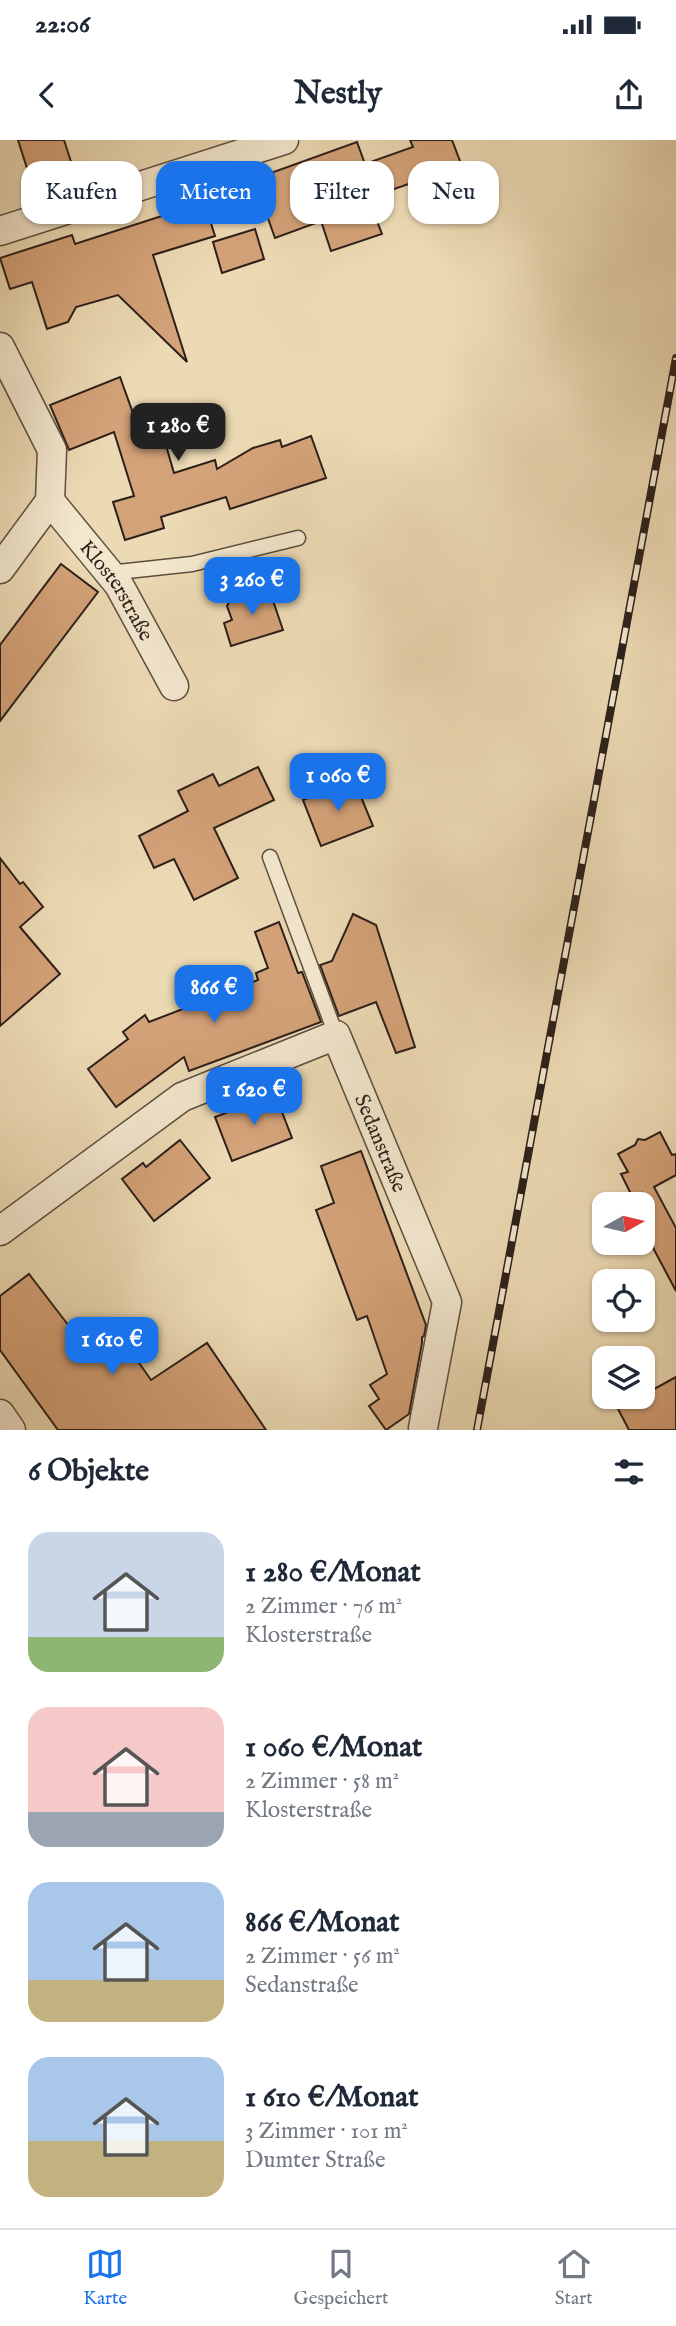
<!DOCTYPE html>
<html lang="de">
<head>
<meta charset="utf-8">
<style>
	:root { --surface:#fff; --page:#f6f6f7; --text:#1f2937; --muted:#747a83; --line:#e0e1e3; --accent:#1a73e8 }
	body { margin:0; font-family:"IM FELL English",serif; background:var(--page); color:var(--text); height:100vh; display:flex; flex-direction:column; font-size:26px; white-space:nowrap }
	* { box-sizing:border-box; margin:0 }
	p { font-size:23px; color:var(--muted) }
	.icon { flex:none; width:38px; height:38px; fill:none; stroke:currentColor; stroke-width:2; stroke-linecap:round; stroke-linejoin:round }
	.map { position:relative; height:1290px; overflow:hidden }
	.side { display:flex; flex-direction:column; background:var(--surface); flex:1 }
	.side>* { flex:none }
	.hud { position:absolute; left:21px; top:21px; width:635px; height:63px; display:flex; gap:14px }
	.needle { width:46px; rotate:82deg }
	.fabs { position:absolute; left:592px; top:1052px; display:grid; gap:14px }
	.fabs a { display:grid; place-items:center; width:63px; height:63px; border-radius:14px; background:var(--surface); box-shadow:0 2px 5px #0004; font-size:35px }
	.price { position:absolute; translate:-50% -60px; padding:0 16px; border-radius:14px; background:var(--accent); color:#fff; font-size:23px; line-height:46px; filter:drop-shadow(0 2px 4px #0008) }
	.price::after { content:''; position:absolute; left:50%; top:42px; width:21px; height:16px; margin-left:-10px; background:inherit; clip-path:polygon(0 0,100% 0,50% 100%) }
	.price.active { background:#222; color:#fff }
	ul { padding:0; list-style:none }
	li { display:flex; align-items:center; gap:21px; height:175px; padding:0 28px }
	li span { display:grid; place-items:center; flex:none; width:196px; height:140px; border-radius:21px; color:#555 }
	li>.icon { margin-inline-start:auto }
	span .icon { width:84px; height:84px; fill:#fffc; stroke-width:1 }
	li b { font-size:30px }
	h2 { display:flex; justify-content:space-between; align-items:center; height:84px; padding:0 28px; font-size:30px }
	.chip { padding:0 24px; border-radius:21px; background:var(--surface); box-shadow:0 2px 5px #0004; font-size:24px; line-height:63px }
	.chip.active { background:var(--accent); color:#fff }
	.status { display:flex; justify-content:space-between; align-items:center; height:49px; padding:0 35px; background:var(--surface); direction:ltr }
	.status svg { height:19px; fill:currentColor }
	header { display:flex; justify-content:space-between; align-items:center; height:91px; padding:0 28px; background:var(--surface); font-size:32px; font-weight:700 }
	.tab-bar { display:flex; justify-content:space-around; align-items:center; height:98px; border-top:2px solid var(--line); background:var(--surface); font-size:19px; color:var(--muted) }
	.tab-bar a { display:grid; justify-items:center; gap:4px }
	.tab-bar .active { color:var(--accent) }
	.map>svg:first-child { display:block }
	.building { fill:#d4a278; stroke:#2c1f1a; stroke-width:2 }
	.lines { fill:none; stroke-linecap:round; stroke-linejoin:round }
	.lane-casing { stroke:#5c4e40; stroke-width:17 }
	.street-casing { stroke:#5c4e40; stroke-width:31 }
	.lane { stroke:#f3e7ce; stroke-width:14 }
	.street { stroke:#f3e7ce; stroke-width:28 }
	.rail-casing { stroke:#2c1f1a; stroke-width:8 }
	.rail { stroke:#f3e7ce; stroke-width:5; stroke-dasharray:16; stroke-linecap:butt }
	.labels { text-anchor:middle; stroke-width:7; stroke-linejoin:round; paint-order:stroke }
	.street-label { font-size:21px; fill:#2c1f1a; stroke:#f3e7ce }
</style>
</head>
<body>
<div class="status"><b>22:06</b><svg viewBox="0 0 49 12"><path d="M0 12V9h3v3zM5 12V6h3v6zM10 12V3h3v9zM15 12V0h3v12zM26 1h20v11H26zM47 4h2v5h-2z"/></svg></div>
<header><svg class="icon" aria-label="back" viewBox="0 0 24 24"><path d="M15 5l-7 7 7 7"/></svg>Nestly<svg class="icon" aria-label="share" viewBox="0 0 24 24"><path d="M12 15V3M7 8l5-5 5 5M5 13v7h14v-7"/></svg></header>
<div class="map">
<svg width="676" height="1290" viewBox="0 0 676 1290">
	<rect width="100%" height="100%" fill="#ecdab4"/>
	<filter id="stains"><feTurbulence type="fractalNoise" baseFrequency=".00286" numOctaves="4"/><feColorMatrix values="0 0 0 0 .2 0 0 0 0 .09 0 0 0 0 .02 0 0 0 .5 -.17"/></filter>
	<radialGradient id="worn" r=".72"><stop offset=".6" stop-color="#630" stop-opacity="0"/><stop offset="1" stop-color="#630" stop-opacity=".3"/></radialGradient>
	<!-- building -->
	<g class="building">
		<path d="M18 0H64L74 31 32 44Z"/>
		<path d="M410 0H452L469 45 425 61 417 41 368 58 382 94 331 111 321 81 275 98 254 39 357 2 365 24 413 7Z"/>
		<path d="M202 55 215 96 153 115 187 222 118 155 76 167 68 182 47 189 32 142 10 149 0 118 72 95 75 104 168 74 166 66Z"/>
		<path d="M255 89 264 119 222 133 213 102Z"/>
		<path d="M120 237 143 301 163 295 174 333 215 320 217 329 253 308 280 300 282 307 311 296 326 338 230 369 226 357 161 377 164 388 125 400 113 362 134 356 114 292 69 310 50 265Z"/>
		<path d="M61 424 98 452 0 581V505Z"/>
		<path d="M269 449 283 490 231 506 224 483 232 480 227 466 236 450 247 456Z"/>
		<path d="M258 627 274 660 214 688 238 738 194 760 174 719 154 728 139 696 188 671 178 651 213 634 219 646Z"/>
		<path d="M354 640 373 686 321 706 303 660Z"/>
		<path d="M0 718 20 744 23 742 43 767 20 787 60 834 0 886Z"/>
		<path d="M353 774 376 785 415 907 396 913 376 862 339 876 320 825 332 821Z"/>
		<path d="M279 782 298 833 302 832 321 882 189 931 184 917 116 967 88 929 128 899 123 892 145 875 149 882 258 840 256 833 268 828 255 792Z"/>
		<path d="M275 954 292 998 232 1021 215 977Z"/>
		<path d="M660 992 672 1015 676 1014V1035L654 1047 676 1088V1151L642 1087V1053L633 1058 621 1034 628 1032 618 1014 635 1005 638 999 645 1000Z"/>
		<path d="M180 1000 210 1038 154 1081 122 1039 143 1023 146 1027Z"/>
		<path d="M361 1011 426 1185 424 1196 422 1197V1203L409 1274 386 1290 369 1266 379 1259 370 1245 387 1234 367 1176 357 1180 316 1070 334 1063 321 1026Z"/>
		<path d="M29 1134 92 1216 121 1197 151 1240 207 1203 266 1290H58L0 1210V1156Z"/>
		<path d="M676 1237V1290H629L618 1269Z"/>
	</g>
	<g class="lines">
		<!-- lane casing -->
		<g class="lane-casing">
			<g id="lane">
				<path d="M109 433 192 424 298 398"/>
				<path d="M270 717 336 895"/>
			</g>
		</g>
		<!-- street casing -->
		<g class="street-casing">
			<g id="street">
				<path d="M0 91 284 0"/>
				<path d="M0 207 52 310 50 361 0 429"/>
				<path id="s1" d="M50 361 119 445 174 546"/>
				<path id="s2" d="M0 1091 182 957 336 895 447 1162 423 1288"/>
				<path d="M0 1274 11 1290"/>
			</g>
		</g>
		<!-- lane -->
		<use href="#lane" class="lane"/>
		<!-- street -->
		<use href="#street" class="street"/>
		<!-- rail casing -->
		<g class="rail-casing">
			<path id="rail" d="M477 1290 676 218"/>
		</g>
		<!-- rail -->
		<use href="#rail" class="rail"/>
	</g>
	<g class="labels">
		<!-- street labels -->
		<g class="street-label">
			<text dy="7" stroke="none"><textPath href="#s1" startOffset="112">Klosterstraße</textPath></text>
			<text dy="7" stroke="none"><textPath href="#s2" startOffset="509">Sedanstraße</textPath></text>
		</g>
	</g>
	<rect width="100%" height="100%" filter="url(#stains)"/>
	<rect width="100%" height="100%" fill="url(#worn)"/>
</svg>
<div class="fabs">
<a><svg class="needle" viewBox="-14 -14 28 28"><path d="M0-13l5 13h-10z" fill="#e53935"/><path d="M0 13l5-13h-10z" fill="#747a83"/></svg></a>
<a><svg class="icon" aria-label="locate" viewBox="0 0 24 24"><circle cx="12" cy="12" r="6"/><path d="M12 2v4M12 18v4M2 12h4M18 12h4"/></svg></a>
<a><svg class="icon" aria-label="layers" viewBox="0 0 24 24"><path d="M12 4l9 5-9 5-9-5zM3 14l9 5 9-5"/></svg></a>
</div>
<b class="price active" style="left:178px;top:323px">1 280 €</b>
<b class="price" style="left:252px;top:477px">3 260 €</b>
<b class="price" style="left:338px;top:673px">1 060 €</b>
<b class="price" style="left:214px;top:885px">866 €</b>
<b class="price" style="left:254px;top:987px">1 620 €</b>
<b class="price" style="left:112px;top:1237px">1 610 €</b>
<div class="hud">
<a class="chip">Kaufen</a>
<a class="chip active">Mieten</a>
<a class="chip">Filter</a>
<a class="chip">Neu</a>
</div>
</div>
<section class="side">
<h2>6 Objekte<svg class="icon" aria-label="filters" viewBox="0 0 24 24"><path d="M4 7h16M4 17h16"/><circle cx="9" cy="7" r="2"/><circle cx="15" cy="17" r="2"/></svg></h2>
<ul>
<li><span style="background:linear-gradient(#c9d6e8 75%,#8fb573 0)"><svg class="icon" aria-label="home" viewBox="0 0 24 24"><path d="M3 11l9-7 9 7M6 9v11h12V9"/></svg></span><div><b>1 280 €/Monat</b><p>2 Zimmer · 76 m²</p><p>Klosterstraße</p></div></li>
<li><span style="background:linear-gradient(#f6c9c9 75%,#9aa5b1 0)"><svg class="icon" aria-label="home" viewBox="0 0 24 24"><path d="M3 11l9-7 9 7M6 9v11h12V9"/></svg></span><div><b>1 060 €/Monat</b><p>2 Zimmer · 58 m²</p><p>Klosterstraße</p></div></li>
<li><span style="background:linear-gradient(#a9c7e8 70%,#c2b280 0)"><svg class="icon" aria-label="home" viewBox="0 0 24 24"><path d="M3 11l9-7 9 7M6 9v11h12V9"/></svg></span><div><b>866 €/Monat</b><p>2 Zimmer · 56 m²</p><p>Sedanstraße</p></div></li>
<li><span style="background:linear-gradient(#a9c7e8 60%,#c2b280 0)"><svg class="icon" aria-label="home" viewBox="0 0 24 24"><path d="M3 11l9-7 9 7M6 9v11h12V9"/></svg></span><div><b>1 610 €/Monat</b><p>3 Zimmer · 101 m²</p><p>Dumter Straße</p></div></li>
</ul>
</section>
<nav class="tab-bar">
<a class="active"><svg class="icon" aria-label="map" viewBox="0 0 24 24"><path d="M3 6l6-2 6 2 6-2v14l-6 2-6-2-6 2zM9 4v14M15 6v14"/></svg>Karte</a>
<a><svg class="icon" aria-label="saved" viewBox="0 0 24 24"><path d="M7 4h10v16l-5-4-5 4z"/></svg>Gespeichert</a>
<a><svg class="icon" aria-label="home" viewBox="0 0 24 24"><path d="M3 11l9-7 9 7M6 9v11h12V9"/></svg>Start</a>
</nav>
</body>
</html>
